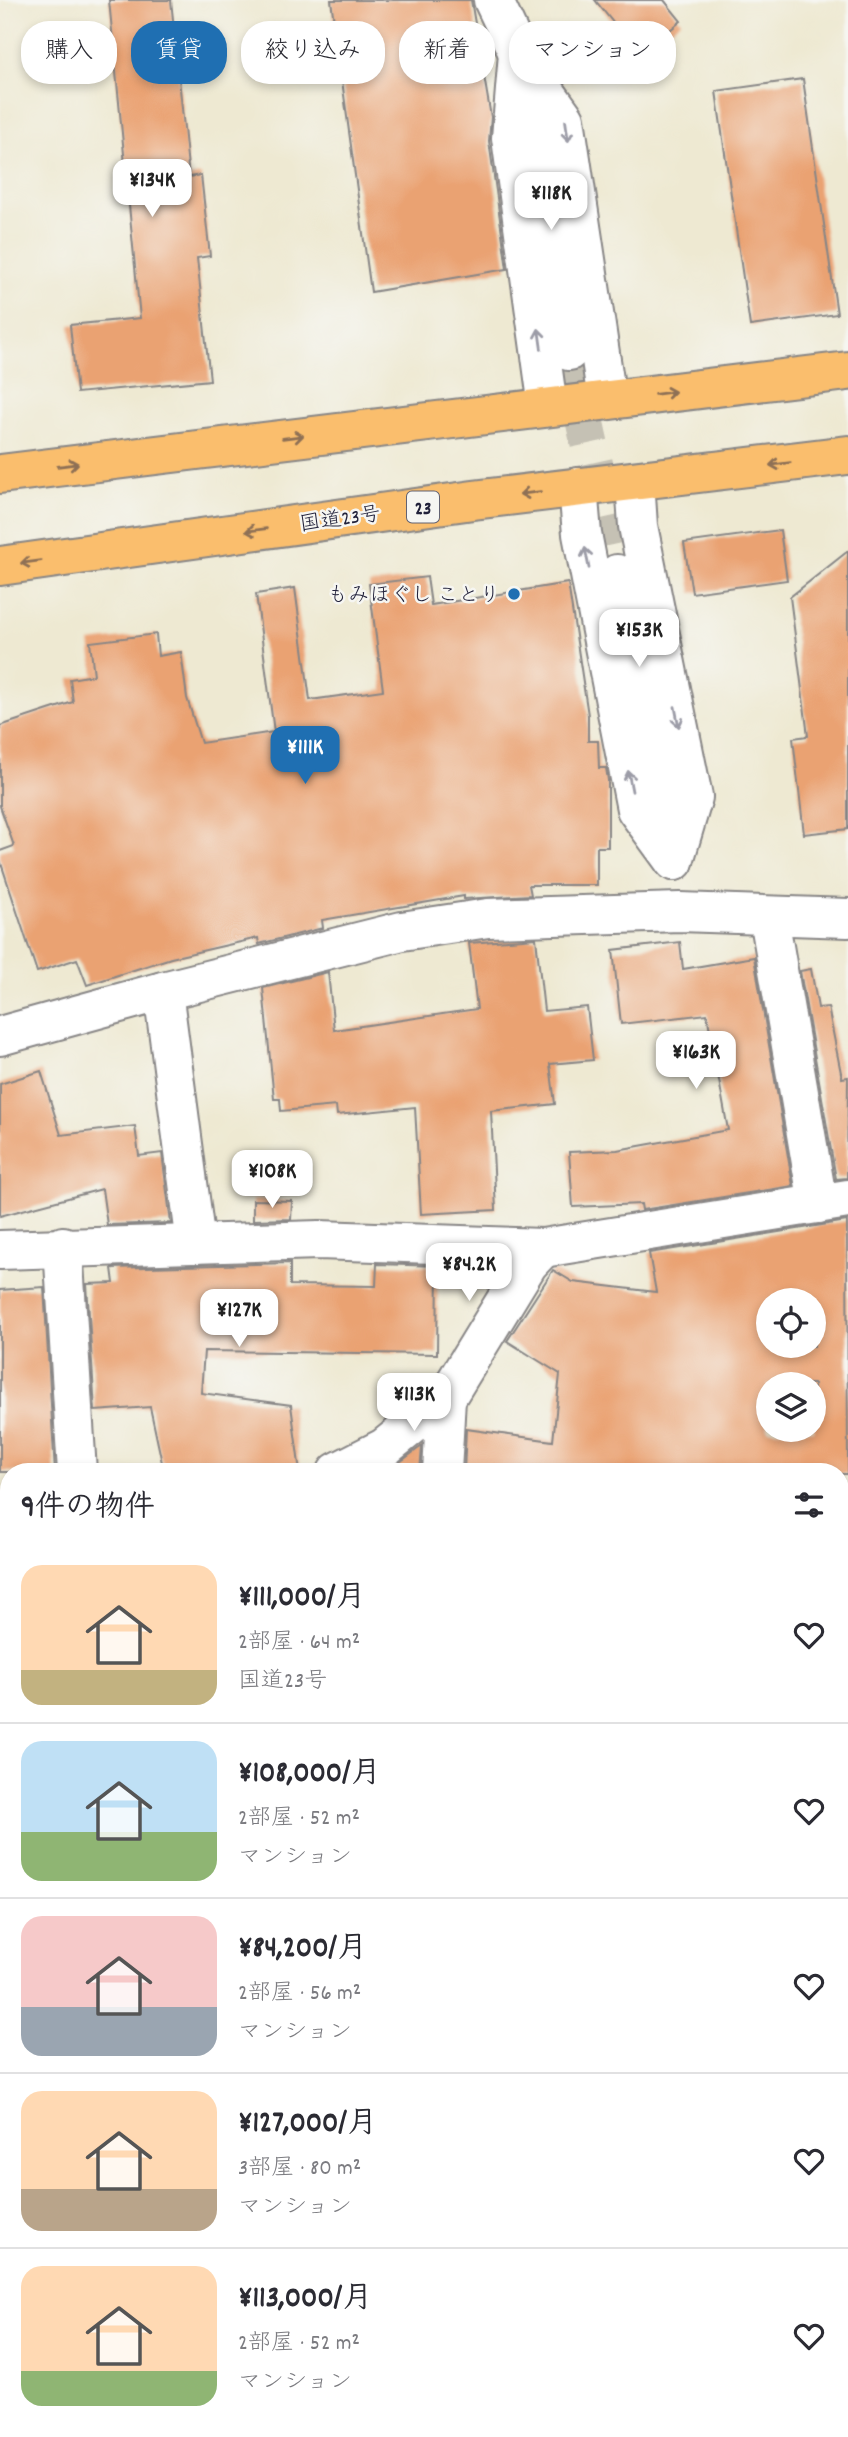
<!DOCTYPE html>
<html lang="ja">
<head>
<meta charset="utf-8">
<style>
	:root { --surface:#fff; --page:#f2f2f3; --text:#2b2b33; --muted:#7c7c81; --line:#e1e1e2; --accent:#1f6fb2 }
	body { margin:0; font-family:Dekko,"Klee One",sans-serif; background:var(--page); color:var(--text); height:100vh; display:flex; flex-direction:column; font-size:26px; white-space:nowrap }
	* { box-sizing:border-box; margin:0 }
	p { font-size:23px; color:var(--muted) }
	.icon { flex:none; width:38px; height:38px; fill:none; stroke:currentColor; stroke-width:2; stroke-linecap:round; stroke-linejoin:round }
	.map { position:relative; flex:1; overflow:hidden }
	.panel { position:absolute; left:0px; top:1463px; width:849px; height:975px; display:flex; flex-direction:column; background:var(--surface); border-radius:28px 28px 0 0; box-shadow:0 4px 10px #0003 }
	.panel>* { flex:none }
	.hud { position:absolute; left:21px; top:21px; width:807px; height:63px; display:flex; gap:14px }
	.buttons { position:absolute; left:756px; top:1288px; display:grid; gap:14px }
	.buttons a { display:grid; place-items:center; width:70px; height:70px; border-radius:50%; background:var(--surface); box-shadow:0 4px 10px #0003; font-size:35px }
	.price { position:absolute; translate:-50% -60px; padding:0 16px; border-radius:14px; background:#fff; color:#222; font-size:23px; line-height:46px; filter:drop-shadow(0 2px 4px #0008) }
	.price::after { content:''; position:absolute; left:50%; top:42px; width:21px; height:16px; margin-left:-10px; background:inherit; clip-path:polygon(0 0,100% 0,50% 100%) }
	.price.active { background:var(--accent); color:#fff }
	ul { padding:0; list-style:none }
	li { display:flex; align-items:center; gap:21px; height:175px; padding:0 21px }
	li+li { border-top:2px solid var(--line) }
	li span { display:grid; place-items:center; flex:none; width:196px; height:140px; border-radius:21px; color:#555 }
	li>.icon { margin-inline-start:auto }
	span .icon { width:84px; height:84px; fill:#fffc; stroke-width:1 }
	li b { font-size:30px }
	h2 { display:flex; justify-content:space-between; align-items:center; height:84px; padding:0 21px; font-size:30px }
	.chip { padding:0 24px; border-radius:28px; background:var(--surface); box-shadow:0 4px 10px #0003; font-size:24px; line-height:63px }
	.chip.active { background:var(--accent); color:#fff }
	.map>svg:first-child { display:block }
	.building { fill:#eaa272; fill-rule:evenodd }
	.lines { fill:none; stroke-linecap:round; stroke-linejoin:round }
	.minor-tunnel { stroke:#c5c1b4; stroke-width:38; stroke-dasharray:38 19; stroke-linecap:butt }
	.minor-casing { stroke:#888686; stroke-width:42 }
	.highway-casing { stroke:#888686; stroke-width:42 }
	.minor { stroke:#fff; stroke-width:38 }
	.highway { stroke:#fabe6d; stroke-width:38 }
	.oneway { stroke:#9c9ca7 }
	.oneway2 { stroke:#8e7054 }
	.poi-dot { fill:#1f6fb2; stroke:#f6f6f2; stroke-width:2.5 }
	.labels { text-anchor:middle; stroke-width:5; stroke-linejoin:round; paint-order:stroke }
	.shield { fill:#f6f6f2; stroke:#626272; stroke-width:2 }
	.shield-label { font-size:19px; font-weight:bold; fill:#22223b }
	.street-label { font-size:21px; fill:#22223b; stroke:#f6f6f2 }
	.poi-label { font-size:21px; fill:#22223b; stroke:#f6f6f2; text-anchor:end }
</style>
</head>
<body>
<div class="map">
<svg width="848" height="2437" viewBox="0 0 848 2437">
	<rect width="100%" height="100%" fill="#f6f6f2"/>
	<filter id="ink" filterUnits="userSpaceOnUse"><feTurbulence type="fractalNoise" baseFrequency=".0143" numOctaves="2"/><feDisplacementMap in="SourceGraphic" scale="14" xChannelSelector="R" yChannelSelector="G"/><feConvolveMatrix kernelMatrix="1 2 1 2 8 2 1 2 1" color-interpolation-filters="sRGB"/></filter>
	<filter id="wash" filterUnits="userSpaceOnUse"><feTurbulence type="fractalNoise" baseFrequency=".00686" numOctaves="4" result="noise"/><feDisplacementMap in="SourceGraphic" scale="28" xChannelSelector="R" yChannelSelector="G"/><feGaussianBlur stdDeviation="1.57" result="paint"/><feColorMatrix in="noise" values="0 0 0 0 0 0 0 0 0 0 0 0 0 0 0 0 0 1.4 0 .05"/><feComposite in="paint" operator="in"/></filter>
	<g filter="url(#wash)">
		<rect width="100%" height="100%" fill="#eee9d2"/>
		<g id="blocks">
			<!-- building -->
			<g class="building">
				<path d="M109 0H171L189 177 201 175 210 256 197 258 210 380 77 393 70 325 140 318Z"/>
				<path d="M331 0H471L491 117 489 141 507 269 371 292Z"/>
				<path d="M595 0H664L681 21 639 55Z"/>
				<path d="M803 79 837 314 750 326 716 91Z"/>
				<path d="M780 530 787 580 692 593 684 543Z"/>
				<path d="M848 551V829L804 834 793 738 808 736 790 597Z"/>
				<path d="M427 577 431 605 568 583 588 715V741H598L599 768H606L608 780V847H597V885H529L531 895 464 899V896L322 920 323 928 259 944 258 938 171 958 87 985 77 959 37 972 0 860V851L14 846 0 806V726L73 702 70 679 94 675 90 642 156 634 158 656 181 652 187 698 201 743 274 732 256 594 295 588 310 700 383 690 369 584Z"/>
				<path d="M536 938 544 1011 587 1007 593 1060 550 1064 555 1104 491 1111 496 1210 421 1214 415 1107 337 1115 336 1106 281 1111 280 1099H274L263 988 328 972 334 1030 477 1009 469 943Z"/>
				<path d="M680 942 683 969 754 957 793 1186 642 1210 641 1204 573 1207 569 1152 617 1150 728 1130 707 1014 621 1024 613 950Z"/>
				<path d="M811 969 818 1008 828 1007 842 1078 848 1077 847 1178 836 1179 800 971Z"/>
				<path d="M41 1071 61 1135 135 1126 139 1156 162 1153 171 1223 107 1225 102 1189 0 1216V1084Z"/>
				<path d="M253 1200 292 1201 291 1219 253 1220Z"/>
				<path d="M847 1221 848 1474 464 1472 466 1429 553 1441 560 1374 507 1341 553 1270 573 1282 656 1292 649 1253ZM768 1300H814V1346H768ZM768 1384H814V1430H768Z"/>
				<path d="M290 1263V1285L376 1286 377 1264 438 1266 437 1354 204 1351 201 1393 291 1405 300 1472H164L150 1407 95 1411 87 1284 114 1283 112 1268Z"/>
				<path d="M44 1287 55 1472H0V1290Z"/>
				<path d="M422 1446 420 1472H388L389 1470Z"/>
			</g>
		</g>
	</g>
	<g filter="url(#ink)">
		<use href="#blocks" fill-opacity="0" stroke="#888686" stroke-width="2"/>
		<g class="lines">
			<!-- minor-tunnel -->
			<path class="minor-tunnel" d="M569 351 612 545"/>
			<!-- minor casing -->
			<g class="minor-casing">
				<g id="minor">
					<path d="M493 0 518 53 565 119 607 400"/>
					<path d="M518 53 511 138 548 407"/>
					<path d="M525 79 539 131 569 351"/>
					<path d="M635 481 638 526 693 797 674 861"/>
					<path d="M578 487 582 534 636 809 674 861"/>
					<path d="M617 574 673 852"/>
					<path d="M769 917 818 1204"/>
					<path d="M163 991 196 1244"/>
					<path d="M0 1036 163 991 402 931 488 918 680 912 848 918"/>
					<path d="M63 1246 77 1472"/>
					<path d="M0 1250 319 1240 543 1248 848 1199"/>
					<path d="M337 1472 384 1448 446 1398 528 1264 543 1248"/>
					<path d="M442 1472 446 1398"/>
					<path d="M0 1548 9 1546"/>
					<path d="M0 1628 9 1614"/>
					<path d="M0 1766 9 1769"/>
					<path d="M0 1848 9 1836"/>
					<path d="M840 1938H848"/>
					<path d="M0 1959 9 1958"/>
					<path d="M0 2092 9 2077"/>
					<path d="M314 2437 317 2429"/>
				</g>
			</g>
			<!-- highway casing -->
			<g class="highway-casing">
				<g id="highway">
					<path d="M0 474 848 371"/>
					<path d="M0 566 473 500 848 455"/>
				</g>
			</g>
			<!-- minor -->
			<use href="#minor" class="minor"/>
			<!-- highway -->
			<use href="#highway" class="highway"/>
		</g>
		<!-- one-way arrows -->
		<defs><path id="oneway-shaft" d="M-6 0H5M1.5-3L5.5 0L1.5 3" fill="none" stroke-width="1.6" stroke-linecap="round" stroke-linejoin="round" transform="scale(1.75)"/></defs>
		<g class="oneway">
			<use href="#oneway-shaft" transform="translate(567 131) rotate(82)"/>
			<use href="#oneway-shaft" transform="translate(540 339) rotate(-98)"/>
			<use href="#oneway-shaft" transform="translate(587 558) rotate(-101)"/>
			<use href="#oneway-shaft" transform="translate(677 717) rotate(79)"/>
			<use href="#oneway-shaft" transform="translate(630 781) rotate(-101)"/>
		</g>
		<g class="oneway2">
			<use href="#oneway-shaft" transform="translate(665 393) rotate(-7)"/>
			<use href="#oneway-shaft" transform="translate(293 437) rotate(-7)"/>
			<use href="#oneway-shaft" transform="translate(780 464) rotate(173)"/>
			<use href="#oneway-shaft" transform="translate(68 465) rotate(-7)"/>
			<use href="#oneway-shaft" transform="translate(530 493) rotate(173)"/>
			<use href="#oneway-shaft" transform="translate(256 530) rotate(172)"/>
			<use href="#oneway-shaft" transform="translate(31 562) rotate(172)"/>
		</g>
	</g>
	<!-- markers -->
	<circle class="poi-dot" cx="514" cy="594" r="7"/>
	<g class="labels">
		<!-- shield labels -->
		<rect class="shield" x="407" y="491.5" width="32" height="31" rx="5"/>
		<g class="shield-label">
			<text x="423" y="514">23</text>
		</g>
		<!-- street labels -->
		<g class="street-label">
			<text transform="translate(340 518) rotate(-8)" y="7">国道23号</text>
		</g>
		<!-- poi labels -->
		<g class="poi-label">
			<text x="500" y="601">もみほぐし ことり</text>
		</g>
	</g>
</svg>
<div class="buttons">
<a><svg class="icon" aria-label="locate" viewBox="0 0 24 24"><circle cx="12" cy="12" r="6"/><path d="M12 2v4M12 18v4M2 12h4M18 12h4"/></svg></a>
<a><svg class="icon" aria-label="layers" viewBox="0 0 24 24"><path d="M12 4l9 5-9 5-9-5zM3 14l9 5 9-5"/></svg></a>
</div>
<b class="price" style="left:152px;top:219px">¥134K</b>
<b class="price" style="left:551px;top:232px">¥118K</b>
<b class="price" style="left:639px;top:669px">¥153K</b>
<b class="price active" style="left:305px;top:786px">¥111K</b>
<b class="price" style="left:696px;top:1091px">¥163K</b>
<b class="price" style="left:272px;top:1210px">¥108K</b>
<b class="price" style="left:469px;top:1303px">¥84.2K</b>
<b class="price" style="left:239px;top:1349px">¥127K</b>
<b class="price" style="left:414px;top:1433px">¥113K</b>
<div class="hud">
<a class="chip">購入</a>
<a class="chip active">賃貸</a>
<a class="chip">絞り込み</a>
<a class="chip">新着</a>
<a class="chip">マンション</a>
</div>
<section class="panel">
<h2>9件の物件<svg class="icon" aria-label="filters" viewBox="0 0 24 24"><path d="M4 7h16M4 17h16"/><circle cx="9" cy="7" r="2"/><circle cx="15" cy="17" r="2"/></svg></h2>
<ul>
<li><span style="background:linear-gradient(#ffd9b3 75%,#c2b280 0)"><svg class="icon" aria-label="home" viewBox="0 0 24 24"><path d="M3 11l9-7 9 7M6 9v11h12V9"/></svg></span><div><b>¥111,000/月</b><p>2部屋 · 64 m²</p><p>国道23号</p></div><svg class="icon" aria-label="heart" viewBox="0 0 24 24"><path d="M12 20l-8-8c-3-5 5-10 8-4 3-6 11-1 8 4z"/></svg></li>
<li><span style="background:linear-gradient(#bfe0f5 65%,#8fb573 0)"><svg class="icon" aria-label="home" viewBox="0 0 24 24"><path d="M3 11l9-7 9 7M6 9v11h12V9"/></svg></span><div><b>¥108,000/月</b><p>2部屋 · 52 m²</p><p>マンション</p></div><svg class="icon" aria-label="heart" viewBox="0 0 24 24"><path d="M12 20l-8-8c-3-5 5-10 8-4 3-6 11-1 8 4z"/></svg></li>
<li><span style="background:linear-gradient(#f6c9c9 65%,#9aa5b1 0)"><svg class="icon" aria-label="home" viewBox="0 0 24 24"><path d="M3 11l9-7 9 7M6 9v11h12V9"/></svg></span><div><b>¥84,200/月</b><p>2部屋 · 56 m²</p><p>マンション</p></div><svg class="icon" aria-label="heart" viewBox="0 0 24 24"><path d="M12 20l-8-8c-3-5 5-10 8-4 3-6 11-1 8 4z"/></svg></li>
<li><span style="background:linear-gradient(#ffd9b3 70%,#b9a48a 0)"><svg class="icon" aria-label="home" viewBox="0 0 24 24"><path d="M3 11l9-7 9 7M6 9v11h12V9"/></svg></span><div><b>¥127,000/月</b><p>3部屋 · 80 m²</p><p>マンション</p></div><svg class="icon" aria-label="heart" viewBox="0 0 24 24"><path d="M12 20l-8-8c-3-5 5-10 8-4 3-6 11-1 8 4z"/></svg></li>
<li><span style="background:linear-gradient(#ffd9b3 75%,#8fb573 0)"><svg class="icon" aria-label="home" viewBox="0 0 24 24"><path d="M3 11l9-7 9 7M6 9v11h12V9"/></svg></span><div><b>¥113,000/月</b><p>2部屋 · 52 m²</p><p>マンション</p></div><svg class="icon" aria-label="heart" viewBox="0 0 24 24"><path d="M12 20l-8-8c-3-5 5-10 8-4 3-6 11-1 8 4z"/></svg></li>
</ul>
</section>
</div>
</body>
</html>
